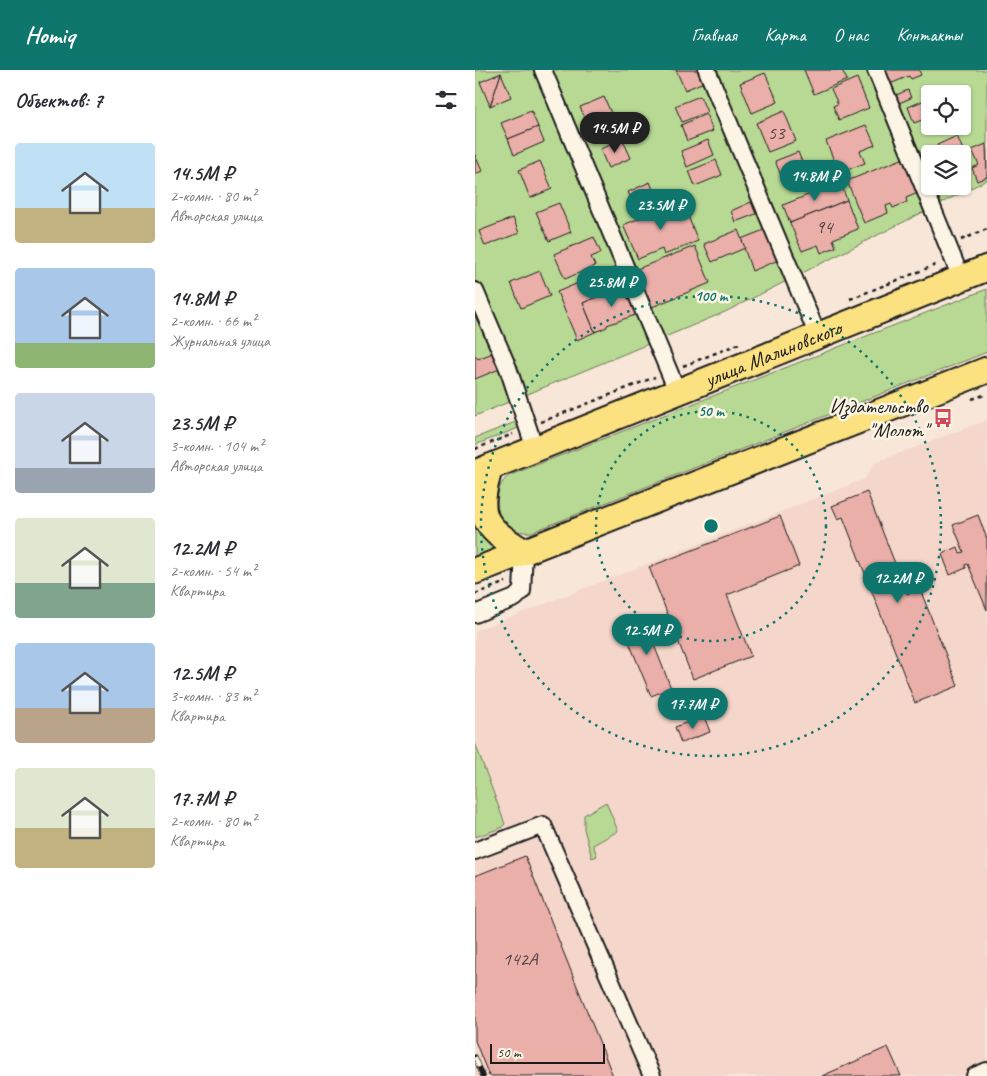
<!DOCTYPE html>
<html lang="ru">
<head>
<meta charset="utf-8">
<style>
	:root { --surface:#fff; --page:#f7f7f7; --text:#2b2b33; --muted:#7c7c81; --accent:#0f766e }
	body { margin:0; font-family:Caveat,sans-serif; background:var(--page); color:var(--text); height:100vh; display:flex; flex-direction:column; font-size:19px; white-space:nowrap }
	* { box-sizing:border-box; margin:0 }
	p { font-size:16px; color:var(--muted) }
	.icon { flex:none; width:28px; height:28px; fill:none; stroke:currentColor; stroke-width:2; stroke-linecap:round; stroke-linejoin:round }
	.map { position:relative; flex:1; overflow:hidden }
	.panel { display:flex; flex-direction:column; background:var(--surface); width:475px }
	.panel>* { flex:none }
	.buttons { position:absolute; left:446px; top:15px; display:grid; gap:10px }
	.buttons a { display:grid; place-items:center; width:50px; height:50px; border-radius:5px; background:var(--surface); box-shadow:0 1px 4px #0004; font-size:25px }
	.scale { position:absolute; left:15px; bottom:12px; width:115px; box-sizing:border-box; padding-left:5px; border:2px solid #1c1c1c; border-top:0; font-size:14px; line-height:18px; white-space:nowrap; color:#1c1c1c; -webkit-text-stroke:4px #fcf5e5; paint-order:stroke }
	.price { position:absolute; translate:-50% -42px; padding:0 11px; border-radius:18px; background:var(--accent); color:#fff; font-size:16px; line-height:32px; filter:drop-shadow(0 1px 2px #0008) }
	.price::after { content:''; position:absolute; left:50%; top:30px; width:15px; height:11px; margin-left:-8px; background:inherit; clip-path:polygon(0 0,100% 0,50% 100%) }
	.price.on { background:#222; color:#fff }
	ul { padding:0; list-style:none }
	li { display:flex; align-items:center; gap:15px; height:125px; padding:0 15px }
	li span { display:grid; place-items:center; flex:none; width:140px; height:100px; border-radius:5px; color:#555 }
	li>.icon { margin-inline-start:auto }
	span .icon { width:60px; height:60px; fill:#fffc; stroke-width:1 }
	li b { font-size:21px }
	h2 { display:flex; justify-content:space-between; align-items:center; height:60px; padding:0 15px; font-size:21px }
	header { display:flex; align-items:center; gap:30px; box-sizing:border-box; height:70px; padding:0 25px; background:var(--accent); color:#fff }
	header strong { font-size:24px }
	nav { display:flex; gap:28px; margin-inline-start:auto; font-size:18px }
	main { display:flex; flex:1; min-height:0 }
	.map>svg:first-child { display:block }
	.built { fill:#f4d6cb }
	.green { fill:#b8d993; stroke:#6a7a58; fill-rule:evenodd }
	.building { fill:#eaafa9; stroke:#1c1c1c }
	.lines { fill:none; stroke-linecap:round; stroke-linejoin:round }
	.minor-casing { stroke:#1c1c1c; stroke-width:20 }
	.highway-casing { stroke:#1c1c1c; stroke-width:29 }
	.path { stroke:#1c1c1c; stroke-width:2.5; stroke-dasharray:4 4; stroke-linecap:butt }
	.minor { stroke:#fcf5e5; stroke-width:16 }
	.highway { stroke:#fbe180; stroke-width:25 }
	.rail-casing { stroke:#1c1c1c; stroke-width:5.5 }
	.rail { stroke:#fcf5e5; stroke-width:4; stroke-dasharray:11; stroke-linecap:butt }
	.ring { fill:none; stroke:#0f766e; stroke-width:2.5; stroke-dasharray:2.5 5 }
	.labels { text-anchor:middle; stroke-width:5; stroke-linejoin:round; paint-order:stroke }
	.number-label { font-size:19px; fill:#50413f }
	.street-label { font-size:21px; fill:#1c1c1c; stroke:#fcf5e5 }
	.poi-label { font-size:21px; fill:#1c1c1c; stroke:#fcf5e5; text-anchor:end }
	.centre { fill:#0f766e; stroke:#fcf5e5; stroke-width:2.5 }
	.ring-label { font-size:15px; text-anchor:middle; font-weight:bold; fill:#0f766e; stroke:#fcf5e5; stroke-width:5; stroke-linejoin:round; paint-order:stroke }
</style>
</head>
<body>
<header>
<strong>Homiq</strong>
<nav><a>Главная</a><a>Карта</a><a>О нас</a><a>Контакты</a></nav>
</header>
<main>
<section class="panel">
<h2>Объектов: 7<svg class="icon" aria-label="filters" viewBox="0 0 24 24"><path d="M4 7h16M4 17h16"/><circle cx="9" cy="7" r="2"/><circle cx="15" cy="17" r="2"/></svg></h2>
<ul>
<li><span style="background:linear-gradient(#bfe0f5 65%,#c2b280 0)"><svg class="icon" aria-label="home" viewBox="0 0 24 24"><path d="M3 11l9-7 9 7M6 9v11h12V9"/></svg></span><div><b>14.5M ₽</b><p>2-комн. · 80 m²</p><p>Авторская улица</p></div></li>
<li><span style="background:linear-gradient(#a9c7e8 75%,#8fb573 0)"><svg class="icon" aria-label="home" viewBox="0 0 24 24"><path d="M3 11l9-7 9 7M6 9v11h12V9"/></svg></span><div><b>14.8M ₽</b><p>2-комн. · 66 m²</p><p>Журнальная улица</p></div></li>
<li><span style="background:linear-gradient(#c9d6e8 75%,#9aa5b1 0)"><svg class="icon" aria-label="home" viewBox="0 0 24 24"><path d="M3 11l9-7 9 7M6 9v11h12V9"/></svg></span><div><b>23.5M ₽</b><p>3-комн. · 104 m²</p><p>Авторская улица</p></div></li>
<li><span style="background:linear-gradient(#dfe7d0 65%,#7fa58c 0)"><svg class="icon" aria-label="home" viewBox="0 0 24 24"><path d="M3 11l9-7 9 7M6 9v11h12V9"/></svg></span><div><b>12.2M ₽</b><p>2-комн. · 54 m²</p><p>Квартира</p></div></li>
<li><span style="background:linear-gradient(#a9c7e8 65%,#b9a48a 0)"><svg class="icon" aria-label="home" viewBox="0 0 24 24"><path d="M3 11l9-7 9 7M6 9v11h12V9"/></svg></span><div><b>12.5M ₽</b><p>3-комн. · 83 m²</p><p>Квартира</p></div></li>
<li><span style="background:linear-gradient(#dfe7d0 60%,#c2b280 0)"><svg class="icon" aria-label="home" viewBox="0 0 24 24"><path d="M3 11l9-7 9 7M6 9v11h12V9"/></svg></span><div><b>17.7M ₽</b><p>2-комн. · 80 m²</p><p>Квартира</p></div></li>
</ul>
</section>
<div class="map">
<svg width="512" height="1006" viewBox="0 0 512 1006">
	<rect width="100%" height="100%" fill="#f8e7d9"/>
	<filter id="ink" filterUnits="userSpaceOnUse"><feTurbulence type="fractalNoise" baseFrequency=".02" numOctaves="2"/><feDisplacementMap in="SourceGraphic" scale="10" xChannelSelector="R" yChannelSelector="G"/><feConvolveMatrix kernelMatrix="1 2 1 2 8 2 1 2 1" color-interpolation-filters="sRGB"/></filter>
	<g filter="url(#ink)">
		<!-- built -->
		<path class="built" d="M512 350V1006H0V561L390 409 399 393Z"/>
		<!-- green -->
		<g class="green">
			<path d="M0 0H512V110L250 242 0 346ZM455 24H488V56H455ZM455 84H488V116H455Z"/>
			<path d="M512 219V282L57 462C24 466 10 427 33 406Z"/>
			<path d="M43 351 46 357 0 375V368Z"/>
			<path d="M0 450 7 465 19 479 0 486Z"/>
			<path d="M0 673 30 754 26 758 0 767Z"/>
			<path d="M131 732 143 761 118 775 122 786 117 788 109 759V745Z"/>
		</g>
		<!-- building -->
		<g class="building">
			<path d="M201 0H224L229 12 210 20Z"/>
			<path d="M329 0H367L372 10 339 24Z"/>
			<path d="M410 0H444L446 5 436 9 434 6 415 14Z"/>
			<path d="M26 3 36 27 15 36Z"/>
			<path d="M26 3 15 36 5 12Z"/>
			<path d="M290 3 303 32 277 43 265 13Z"/>
			<path d="M382 8 394 38 364 50 358 36 363 34 356 19Z"/>
			<path d="M433 20 436 28 424 33 421 25Z"/>
			<path d="M225 26 232 42 207 52 200 36Z"/>
			<path d="M129 27 139 50 115 60 105 37Z"/>
			<path d="M455 28V47L439 53 433 37Z"/>
			<path d="M56 41 63 57 33 69 26 53Z"/>
			<path d="M309 41 321 71 293 82 281 53Z"/>
			<path d="M231 44 238 61 212 71 206 55Z"/>
			<path d="M391 55 400 75 385 81 390 93 364 103 351 71Z"/>
			<path d="M63 57 69 72 39 85 33 69Z"/>
			<path d="M482 66 491 87 488 89V84H466L462 75Z"/>
			<path d="M148 70 156 88 133 98 125 79Z"/>
			<path d="M233 70 239 85 212 97 206 81Z"/>
			<path d="M511 74 512 107 502 111 497 98 504 95 497 80Z"/>
			<path d="M323 82 330 99 307 108 300 91Z"/>
			<path d="M0 85 7 101 0 104Z"/>
			<path d="M429 88 443 123 431 128 432 132 418 138 416 134 411 136 413 143 389 153 372 111Z"/>
			<path d="M241 90 247 105 220 116 214 101Z"/>
			<path d="M65 91 77 119 55 128 44 100Z"/>
			<path d="M175 112 181 127 159 136 153 122Z"/>
			<path d="M365 112 372 130 315 153 308 135Z"/>
			<path d="M457 116H478L479 121 470 124 468 119 459 122Z"/>
			<path d="M372 130 383 159 358 169 361 177 346 183 343 175 327 181 315 153Z"/>
			<path d="M207 131 223 171 189 185 187 179 163 189 148 155Z"/>
			<path d="M276 132 281 144 260 152 256 141Z"/>
			<path d="M84 133 96 162 74 171 61 142Z"/>
			<path d="M38 148 44 163 10 176 4 161Z"/>
			<path d="M294 158 306 189 277 201 266 169Z"/>
			<path d="M263 160 270 178 237 192 229 174Z"/>
			<path d="M119 167 126 183 116 187 120 196 90 209 79 184Z"/>
			<path d="M220 176 235 213 177 237 162 199Z"/>
			<path d="M146 195 153 214 108 233 120 262 102 270 82 222Z"/>
			<path d="M65 201 75 226 46 238 36 213Z"/>
			<path d="M153 214 166 243 132 255V257L120 262 108 233Z"/>
			<path d="M20 282 27 298 0 309V285L3 289Z"/>
			<path d="M392 422 432 524 445 519 483 616 440 633 368 447 363 449 357 436Z"/>
			<path d="M503 445 512 469V540L493 494 490 495 491 498 475 505 467 484 483 477 485 483 489 482 478 455Z"/>
			<path d="M305 446 324 496 252 525 276 586 218 609 174 497Z"/>
			<path d="M168 547 196 618 176 626 147 555Z"/>
			<path d="M229 646 235 662 206 673 200 657Z"/>
			<path d="M50 786 138 1006H14L0 971V806Z"/>
			<path d="M413 977 426 1006H347Z"/>
		</g>
		<g class="lines">
			<!-- minor casing -->
			<g class="minor-casing">
				<g id="minor">
					<path d="M68 0 203 323"/>
					<path d="M232 0 343 266"/>
					<path d="M401 0 486 208"/>
					<path d="M0 221 33 298 60 379"/>
					<path d="M0 544 40 528 47 521 49 482"/>
					<path d="M0 781 68 755 177 1006"/>
					<path d="M500 1006 512 1001"/>
				</g>
			</g>
			<!-- highway casing -->
			<g class="highway-casing">
				<g id="highway">
					<path d="M15 397C0 446 7 456 49 482"/>
					<path id="s1" d="M0 403 512 198"/>
					<path d="M0 501 512 300"/>
				</g>
			</g>
			<!-- path -->
			<g class="path">
				<path d="M486 170 512 159"/>
				<path d="M375 229 463 194"/>
				<path d="M208 296 266 273"/>
				<path d="M497 329 512 324"/>
				<path d="M66 352 180 307"/>
				<path d="M0 379 38 364"/>
				<path d="M0 524 31 512"/>
			</g>
			<!-- minor -->
			<use href="#minor" class="minor"/>
			<!-- highway -->
			<use href="#highway" class="highway"/>
			<!-- rail casing -->
			<g class="rail-casing">
				<path id="rail" d="M0 987 8 1006"/>
			</g>
			<!-- rail -->
			<use href="#rail" class="rail"/>
		</g>
	</g>
	<!-- distance rings -->
	<g class="ring">
		<circle cx="236" cy="456" r="115"/>
		<circle cx="236" cy="456" r="230"/>
	</g>
	<!-- icons -->
	<defs>
		<g id="bus-bare" transform="scale(1.5)"><path d="M-5-6H5V4H4V6H2V4H-2V6H-4V4H-5ZM-3.5-4V0h7V-4ZM-3.5 1.2v1.5H-2V1.2ZM2 1.2v1.5H3.5V1.2Z" fill="#d1495b" stroke="#fcf5e5" stroke-width="2.5" paint-order="stroke"/></g>
	</defs>
	<g fill-rule="evenodd">
		<use href="#bus-bare" x="468" y="348"/>
	</g>
	<g class="labels">
		<!-- number labels -->
		<g class="number-label">
			<text x="301" y="69">53</text>
			<text x="349" y="163">94</text>
			<text x="45" y="895">142А</text>
		</g>
		<!-- street labels -->
		<g class="street-label">
			<text dy="7" stroke="none"><textPath href="#s1" startOffset="321">улица Малиновского</textPath></text>
		</g>
		<!-- poi labels -->
		<g class="poi-label">
			<text x="453" y="343">Издательство<tspan x="453" dy="24">"Молот"</tspan></text>
		</g>
	</g>
	<circle cx="236" cy="456" r="8" class="centre"/>
	<g class="ring-label">
		<text x="236" y="231">100 m</text>
		<text x="236" y="346">50 m</text>
	</g>
</svg>
<div class="buttons">
<a><svg class="icon" aria-label="locate" viewBox="0 0 24 24"><circle cx="12" cy="12" r="6"/><path d="M12 2v4M12 18v4M2 12h4M18 12h4"/></svg></a>
<a><svg class="icon" aria-label="layers" viewBox="0 0 24 24"><path d="M12 4l9 5-9 5-9-5zM3 14l9 5 9-5"/></svg></a>
</div>
<div class="scale">50 m</div>
<b class="price on" style="left:140px;top:84px">14.5M ₽</b>
<b class="price" style="left:340px;top:132px">14.8M ₽</b>
<b class="price" style="left:186px;top:161px">23.5M ₽</b>
<b class="price" style="left:137px;top:238px">25.8M ₽</b>
<b class="price" style="left:423px;top:534px">12.2M ₽</b>
<b class="price" style="left:172px;top:586px">12.5M ₽</b>
<b class="price" style="left:218px;top:660px">17.7M ₽</b>
</div>
</main>
</body>
</html>
